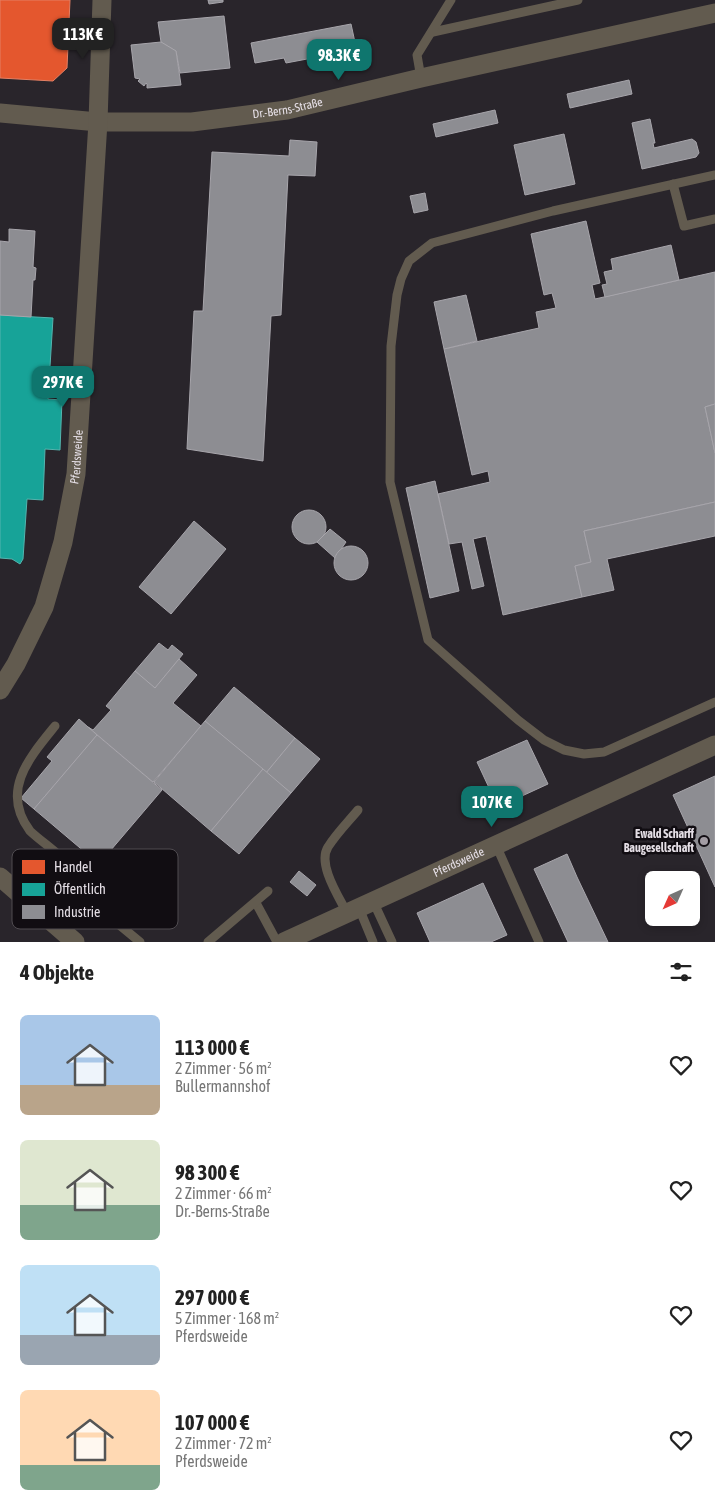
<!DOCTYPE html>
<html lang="de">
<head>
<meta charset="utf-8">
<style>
	:root { --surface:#fff; --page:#f2f2f2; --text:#222; --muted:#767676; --accent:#0f766e }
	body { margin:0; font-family:"Asap Condensed",sans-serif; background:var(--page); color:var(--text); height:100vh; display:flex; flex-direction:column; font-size:19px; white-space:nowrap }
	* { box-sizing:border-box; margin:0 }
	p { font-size:16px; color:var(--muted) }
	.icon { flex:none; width:28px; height:28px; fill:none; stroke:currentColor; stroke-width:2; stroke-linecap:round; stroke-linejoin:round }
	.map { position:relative; height:942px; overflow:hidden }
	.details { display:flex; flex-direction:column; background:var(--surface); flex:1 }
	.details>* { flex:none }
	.needle { width:32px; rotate:225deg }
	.tools { position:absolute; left:645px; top:871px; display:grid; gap:10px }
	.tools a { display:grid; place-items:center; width:55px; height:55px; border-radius:8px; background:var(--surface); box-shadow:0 2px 8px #0003; font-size:25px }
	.price { position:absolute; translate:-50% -42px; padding:0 11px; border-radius:10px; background:var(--accent); color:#fff; font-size:16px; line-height:32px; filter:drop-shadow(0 1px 2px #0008) }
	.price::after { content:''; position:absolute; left:50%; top:30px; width:15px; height:11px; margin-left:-8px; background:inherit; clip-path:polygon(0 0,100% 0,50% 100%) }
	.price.active { background:#222; color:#fff }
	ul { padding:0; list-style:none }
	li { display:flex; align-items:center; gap:15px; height:125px; padding:0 20px }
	li span { display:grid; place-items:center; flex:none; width:140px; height:100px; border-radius:8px; color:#555 }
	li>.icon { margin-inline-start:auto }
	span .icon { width:60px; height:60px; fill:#fffc; stroke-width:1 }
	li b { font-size:21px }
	h2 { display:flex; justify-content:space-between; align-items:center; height:60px; padding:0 20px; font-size:21px }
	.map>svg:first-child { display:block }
	.shops { fill:#e4572e; stroke:#e48065 }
	.public { fill:#17a398; stroke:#54b5af }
	.industry { fill:#8d8d92; stroke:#a7a5ab }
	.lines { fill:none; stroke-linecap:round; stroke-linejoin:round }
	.service { stroke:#625b4f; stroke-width:9 }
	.minor { stroke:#625b4f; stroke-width:19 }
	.poi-dot { fill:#a39da4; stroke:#110d12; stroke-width:2 }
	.labels { text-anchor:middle; stroke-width:5; stroke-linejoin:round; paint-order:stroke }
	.street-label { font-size:12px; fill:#e4dee5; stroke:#110d12 }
	.poi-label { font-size:12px; font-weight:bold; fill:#e4dee5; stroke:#110d12; text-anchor:end }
	.key { fill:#110d12; stroke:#504c51; stroke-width:1 }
	.key-label { font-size:14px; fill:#e4dee5 }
</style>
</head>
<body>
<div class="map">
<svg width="715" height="942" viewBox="0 0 715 942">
	<rect width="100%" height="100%" fill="#29252b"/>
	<!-- shops -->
	<path class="shops" d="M0 0H70L67 68 53 81 0 78Z"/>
	<!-- public -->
	<path class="public" d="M0 315 53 318 48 399 62 400 60 450 45 449 43 500 27 499 23 559 20 564 12 559 0 558Z"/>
	<!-- industry -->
	<g class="industry">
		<path d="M208 0H223V2L209 4Z"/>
		<path d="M224 16 230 68 180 73 176 51 161 42 158 22Z"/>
		<path d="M351 24 356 47 322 54 323 56 286 63 284 58 255 63 251 43Z"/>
		<path d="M161 42 176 51 181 85 147 88V84L146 83 144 86 138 81 140 79 135 78 131 45Z"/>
		<path d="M629 80 632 94 570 108 567 94Z"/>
		<path d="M495 110 498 123 436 137 433 124Z"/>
		<path d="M650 119 655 143H653L654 148 692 139 696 142 699 153 696 157 642 169 632 123Z"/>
		<path d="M564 134 575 184 525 195 514 145Z"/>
		<path d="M290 140 317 142 315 176 288 175 281 315 271 316 263 461 187 449 194 311H203L212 152 289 156Z"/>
		<path d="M425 193 428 210 414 213 410 196Z"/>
		<path d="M586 221 600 283 592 285 595 299 715 272V404L705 407 715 453V502L584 531 591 562 575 566 582 597 503 615 486 536 473 539 484 586 472 589 462 542 449 544 438 494 490 482 488 471 472 475 444 349 539 328 536 312 556 308 552 293 544 295 531 234Z"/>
		<path d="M9 229 35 231 33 267 36 268 35 280H33L31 317 0 315V241L9 242Z"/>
		<path d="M671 245 679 280 605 297 602 285 607 284 604 272 613 270 611 259Z"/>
		<path d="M466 295 477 341 444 349 434 302Z"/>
		<path d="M715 404V453L705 407Z"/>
		<path d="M435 481 459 591 430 598 406 488Z"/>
		<path d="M715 502V536L607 559 614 590 582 597 575 566 591 562 584 531Z"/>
		<circle cx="309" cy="527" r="17"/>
		<path d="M194 521 226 549 171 614 139 587Z"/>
		<path d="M330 529 346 542 335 558 317 542Z"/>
		<circle cx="351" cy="563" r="17"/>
		<path d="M159 643 168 650 172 645 183 654 155 688 135 671Z"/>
		<path d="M179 659 197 675 173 703 201 726 153 782 88 727 93 730 111 710 106 706 135 671 155 688Z"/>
		<path d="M234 687 295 738 266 773 205 721Z"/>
		<path d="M79 719 97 735 34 809 21 798 52 761 47 757Z"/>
		<path d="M205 721 263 769 211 831 154 782Z"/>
		<path d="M97 735 162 790 99 864 34 809Z"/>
		<path d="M295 738 320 759 291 793 266 773Z"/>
		<path d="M527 740 548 784 498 807 477 762Z"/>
		<path d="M263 769 291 793 239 854 211 831Z"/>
		<path d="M715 776V887L673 795Z"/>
		<path d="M567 854 577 877 608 942H568L534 869Z"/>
		<path d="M299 871 316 885 307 896 290 882Z"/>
		<path d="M483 883 507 935 491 942H430L417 913Z"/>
	</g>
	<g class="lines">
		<!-- service -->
		<g class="service">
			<path d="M433 32 578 0"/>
			<path d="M421 78 417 55 451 0"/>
			<path d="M715 175 553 211 432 243 409 261 401 279 397 295 391 346 390 482 428 640 518 720 544 740 564 750 584 754 604 752 715 702"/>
			<path d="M673 184 684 226 715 219"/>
			<path d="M496 845 539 942"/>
			<path d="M71 885 140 942"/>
			<path d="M373 901 392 942"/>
			<path d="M256 903 277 942"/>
			<path d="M359 908 373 942"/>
			<path d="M347 913C339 897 317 864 328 847 336 834 348 822 358 810"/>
			<path d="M45 916 71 885 74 873C63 855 45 845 30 831 0 791 29 758 55 726"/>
			<path d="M208 942 268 891"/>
		</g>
		<!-- minor -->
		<g class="minor">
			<path id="s1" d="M0 113 98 122H192L287 110 421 78 715 13"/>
			<path id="s2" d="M0 690 16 664 44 607 63 542 76 474 98 122 102 0"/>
			<path d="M0 877 75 942"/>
			<path id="s3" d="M284 942 715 745"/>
		</g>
	</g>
	<!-- markers -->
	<circle class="poi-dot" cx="704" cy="841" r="5"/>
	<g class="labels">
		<!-- street labels -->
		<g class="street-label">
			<text dy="4" stroke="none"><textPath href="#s1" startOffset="289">Dr.-Berns-Straße</textPath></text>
			<text dy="4" stroke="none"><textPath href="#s2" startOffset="248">Pferdsweide</textPath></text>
			<text dy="4" stroke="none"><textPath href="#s3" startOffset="192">Pferdsweide</textPath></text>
		</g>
		<!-- poi labels -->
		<g class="poi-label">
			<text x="694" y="838">Ewald Scharff<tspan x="694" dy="14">Baugesellschaft</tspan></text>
		</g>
	</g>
	<!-- legend -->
	<rect x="12" y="849" width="166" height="80" rx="8" class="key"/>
	<rect x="22" y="860" width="23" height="14" fill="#e4572e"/>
	<rect x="22" y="883" width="23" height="13" fill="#17a398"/>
	<rect x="22" y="905" width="23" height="14" fill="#8d8d92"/>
	<g class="key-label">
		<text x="54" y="872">Handel</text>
		<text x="54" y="894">Öffentlich</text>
		<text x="54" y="917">Industrie</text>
	</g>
</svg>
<div class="tools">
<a><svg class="needle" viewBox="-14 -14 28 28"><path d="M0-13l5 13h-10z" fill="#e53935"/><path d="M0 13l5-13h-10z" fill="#767676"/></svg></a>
</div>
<b class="price active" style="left:83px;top:60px">113K €</b>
<b class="price" style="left:339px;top:81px">98.3K €</b>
<b class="price" style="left:63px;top:408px">297K €</b>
<b class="price" style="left:492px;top:828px">107K €</b>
</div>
<section class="details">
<h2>4 Objekte<svg class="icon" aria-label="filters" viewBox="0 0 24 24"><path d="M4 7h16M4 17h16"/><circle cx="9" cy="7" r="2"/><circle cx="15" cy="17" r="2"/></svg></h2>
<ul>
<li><span style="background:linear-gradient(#a9c7e8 70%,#b9a48a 0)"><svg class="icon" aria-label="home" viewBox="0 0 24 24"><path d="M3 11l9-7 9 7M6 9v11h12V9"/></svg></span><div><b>113 000 €</b><p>2 Zimmer · 56 m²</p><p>Bullermannshof</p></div><svg class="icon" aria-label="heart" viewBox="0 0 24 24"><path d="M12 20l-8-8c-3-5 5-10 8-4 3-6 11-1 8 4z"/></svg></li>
<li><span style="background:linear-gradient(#dfe7d0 65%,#7fa58c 0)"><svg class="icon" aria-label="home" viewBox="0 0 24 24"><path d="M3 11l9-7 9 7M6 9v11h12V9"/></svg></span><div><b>98 300 €</b><p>2 Zimmer · 66 m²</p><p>Dr.-Berns-Straße</p></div><svg class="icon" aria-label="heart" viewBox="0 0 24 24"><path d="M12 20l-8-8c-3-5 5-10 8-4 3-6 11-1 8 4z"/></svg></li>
<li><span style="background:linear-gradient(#bfe0f5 70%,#9aa5b1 0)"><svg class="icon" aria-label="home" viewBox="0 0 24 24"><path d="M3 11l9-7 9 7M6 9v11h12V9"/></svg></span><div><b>297 000 €</b><p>5 Zimmer · 168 m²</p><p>Pferdsweide</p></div><svg class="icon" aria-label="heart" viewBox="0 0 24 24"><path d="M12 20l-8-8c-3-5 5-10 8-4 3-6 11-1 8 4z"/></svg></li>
<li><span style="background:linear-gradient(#ffd9b3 75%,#7fa58c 0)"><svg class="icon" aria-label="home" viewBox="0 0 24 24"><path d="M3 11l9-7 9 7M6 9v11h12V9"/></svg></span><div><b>107 000 €</b><p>2 Zimmer · 72 m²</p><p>Pferdsweide</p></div><svg class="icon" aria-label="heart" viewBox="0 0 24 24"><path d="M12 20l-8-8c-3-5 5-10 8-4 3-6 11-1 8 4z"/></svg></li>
</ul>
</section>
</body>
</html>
